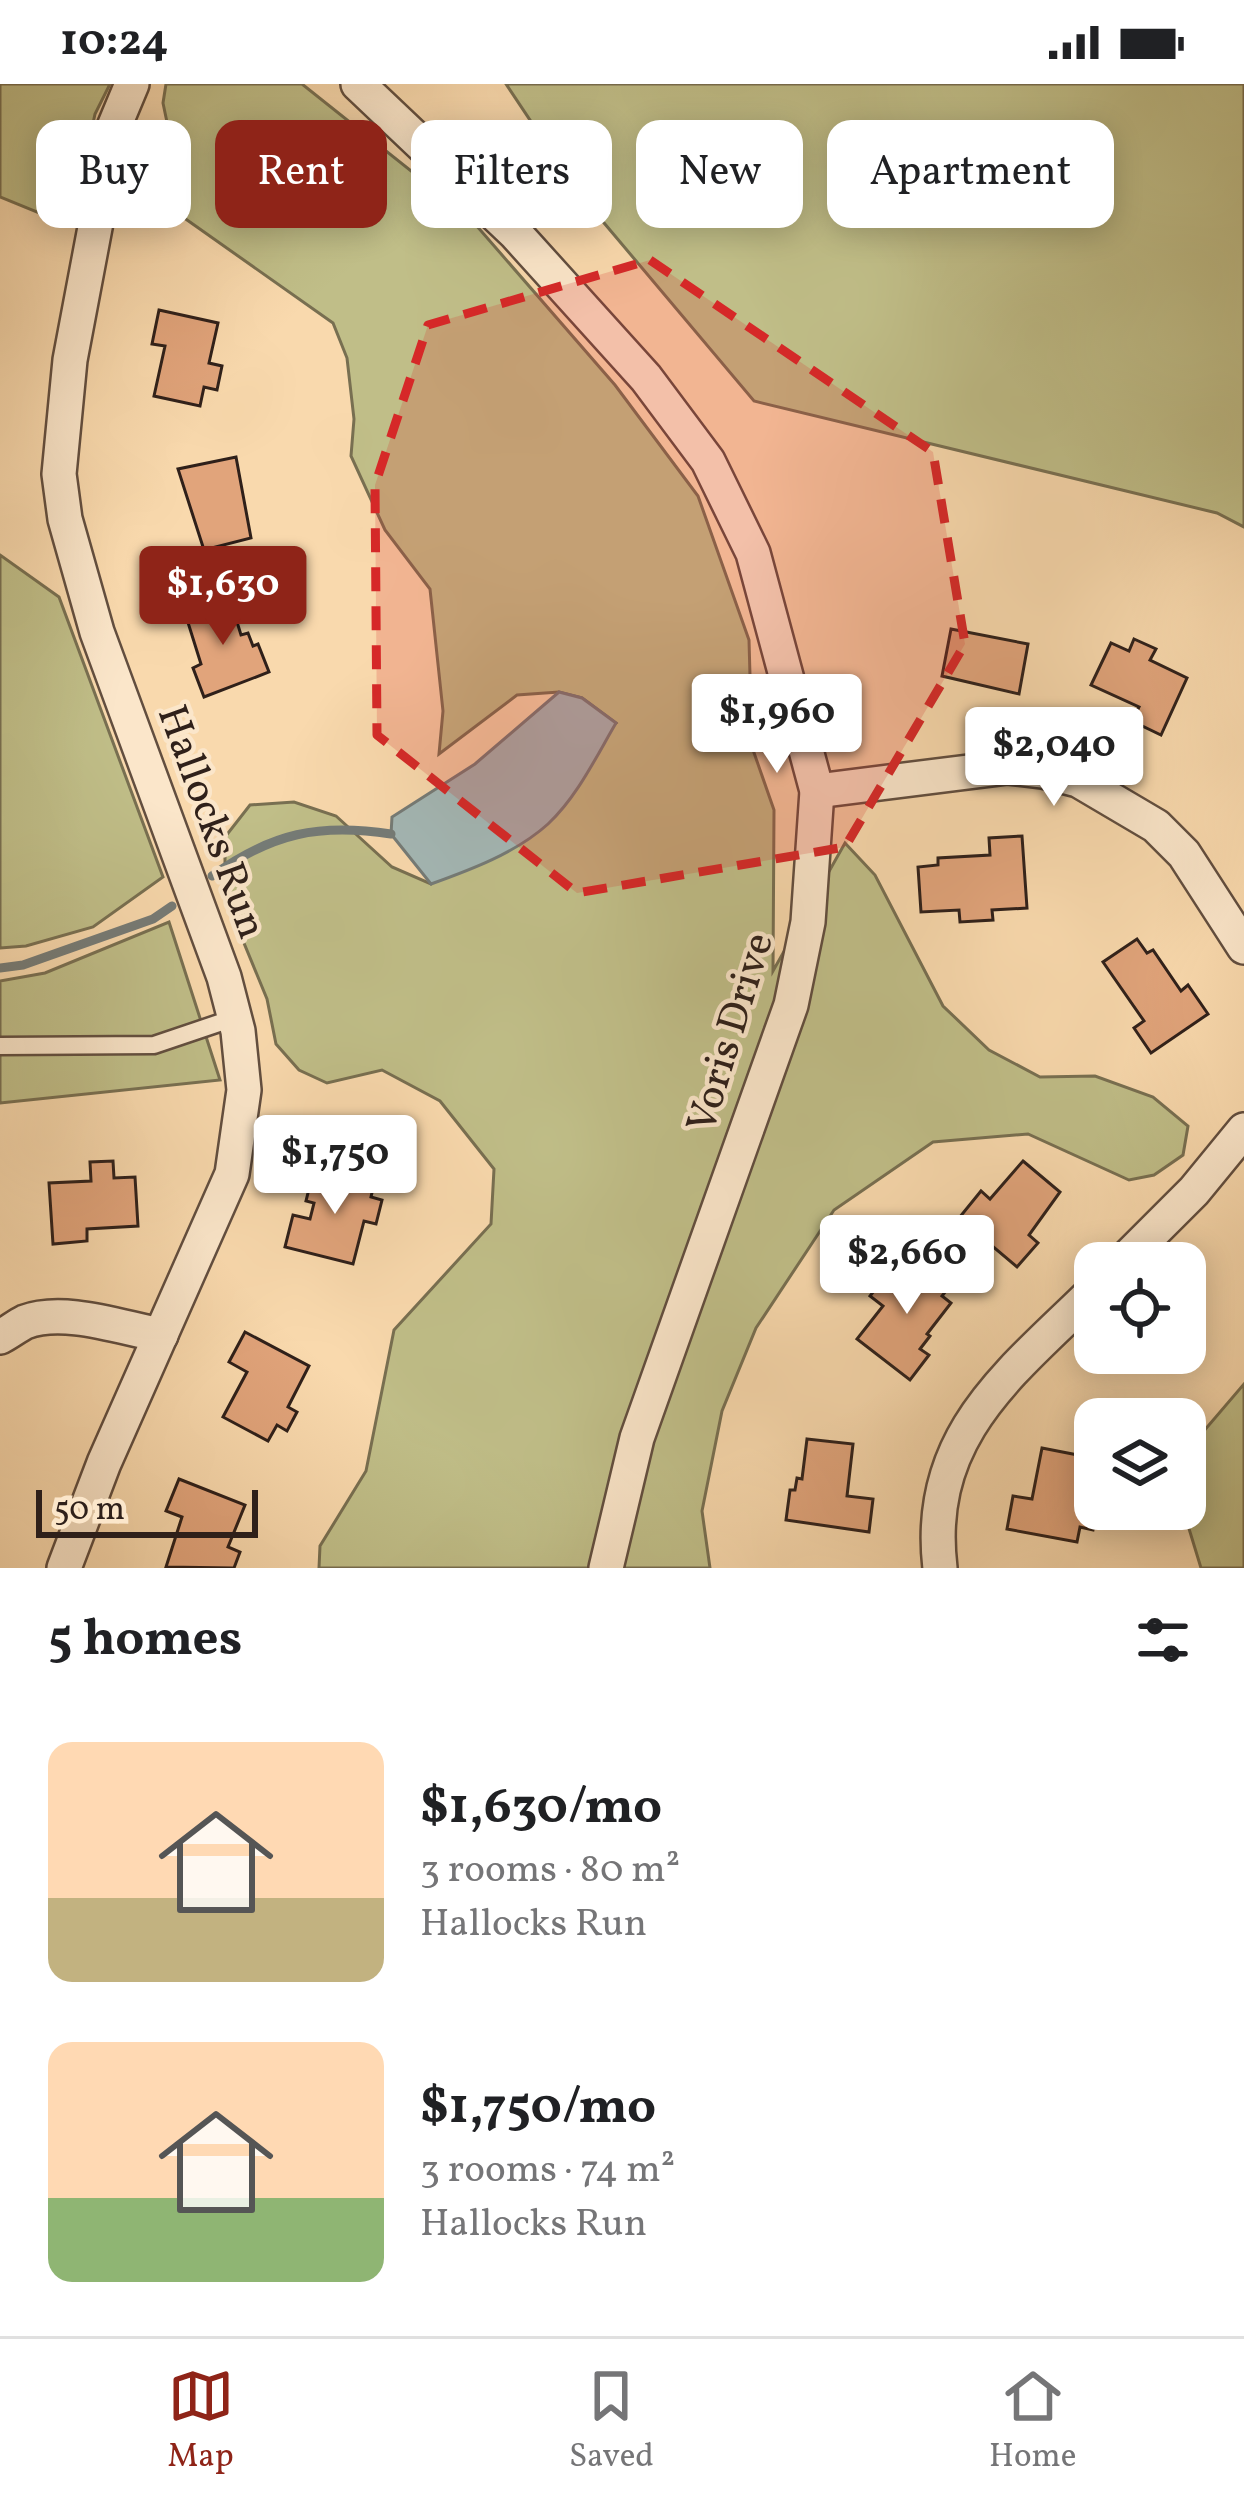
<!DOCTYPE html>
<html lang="en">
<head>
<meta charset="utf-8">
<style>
	:root { --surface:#fff; --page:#f2f2f2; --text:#202124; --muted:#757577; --line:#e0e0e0; --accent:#8f2418 }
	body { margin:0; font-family:Vollkorn,serif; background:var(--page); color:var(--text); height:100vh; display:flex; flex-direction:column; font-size:45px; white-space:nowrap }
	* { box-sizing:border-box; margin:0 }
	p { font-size:39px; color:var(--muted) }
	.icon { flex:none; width:66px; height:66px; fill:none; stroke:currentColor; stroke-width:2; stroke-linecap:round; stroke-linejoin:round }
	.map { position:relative; height:1484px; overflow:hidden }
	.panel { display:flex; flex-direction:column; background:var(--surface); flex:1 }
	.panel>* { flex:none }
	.banner { position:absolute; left:36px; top:36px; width:1173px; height:108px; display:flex; gap:24px }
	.fabs { position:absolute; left:1074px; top:1158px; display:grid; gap:24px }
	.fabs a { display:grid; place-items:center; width:132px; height:132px; border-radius:24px; background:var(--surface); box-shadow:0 6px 30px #0003; font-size:60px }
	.scale { position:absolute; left:36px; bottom:30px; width:222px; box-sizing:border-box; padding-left:12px; border:6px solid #2f201a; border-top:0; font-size:33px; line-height:42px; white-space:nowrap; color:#2f201a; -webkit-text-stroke:9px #fbe6ca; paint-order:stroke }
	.price { position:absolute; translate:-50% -102px; padding:0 27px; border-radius:12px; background:#fff; color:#222; font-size:39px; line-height:78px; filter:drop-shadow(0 3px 6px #0008) }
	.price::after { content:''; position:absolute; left:50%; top:72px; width:36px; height:27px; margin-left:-18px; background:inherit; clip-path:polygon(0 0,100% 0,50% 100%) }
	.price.on { background:var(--accent); color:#fff }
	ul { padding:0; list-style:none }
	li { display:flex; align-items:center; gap:36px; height:300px; padding:0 48px }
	li span { display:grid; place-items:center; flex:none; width:336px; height:240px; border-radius:24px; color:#555 }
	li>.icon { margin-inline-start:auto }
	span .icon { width:144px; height:144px; fill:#fffc; stroke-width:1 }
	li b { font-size:51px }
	h2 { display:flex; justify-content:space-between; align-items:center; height:144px; padding:0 48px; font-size:51px }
	.pill { padding:0 42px; border-radius:24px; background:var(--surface); box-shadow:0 6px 30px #0003; font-size:42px; line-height:108px }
	.pill.on { background:var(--accent); color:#fff }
	.status { display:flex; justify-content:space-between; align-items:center; height:84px; padding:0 60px; background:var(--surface); direction:ltr }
	.status svg { height:33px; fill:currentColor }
	.tabs { display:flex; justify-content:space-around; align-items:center; height:168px; border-top:3px solid var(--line); background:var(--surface); font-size:33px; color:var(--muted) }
	.tabs a { display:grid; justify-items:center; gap:6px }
	.tabs .on { color:var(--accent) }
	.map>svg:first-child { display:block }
	.green { fill:#c0be88; stroke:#786f51; stroke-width:3 }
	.water { fill:#a3b7b5; stroke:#757b77; stroke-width:3 }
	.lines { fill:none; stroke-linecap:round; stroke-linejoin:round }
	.stream { stroke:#757b77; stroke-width:9 }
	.building { fill:#e1a47b; stroke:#2f201a; stroke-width:3 }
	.lane-casing { stroke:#624e3f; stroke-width:21 }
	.street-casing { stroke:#624e3f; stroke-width:38 }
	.lane { stroke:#fbe6ca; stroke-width:16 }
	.street { stroke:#fbe6ca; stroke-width:33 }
	.marked { fill:#d62828; fill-opacity:0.2; stroke:#d62828; stroke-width:9; stroke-dasharray:24 15; stroke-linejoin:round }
	.labels { text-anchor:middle; stroke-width:9; stroke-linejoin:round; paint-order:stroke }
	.street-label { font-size:42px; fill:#2f201a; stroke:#fbe6ca }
</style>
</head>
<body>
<div class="status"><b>10:24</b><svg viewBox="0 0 49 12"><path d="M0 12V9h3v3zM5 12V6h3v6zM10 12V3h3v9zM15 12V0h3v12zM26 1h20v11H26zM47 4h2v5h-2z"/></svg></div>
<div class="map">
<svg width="1244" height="1484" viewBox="0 0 1244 1484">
	<rect width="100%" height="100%" fill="#f9d9ad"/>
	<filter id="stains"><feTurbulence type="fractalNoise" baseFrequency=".00167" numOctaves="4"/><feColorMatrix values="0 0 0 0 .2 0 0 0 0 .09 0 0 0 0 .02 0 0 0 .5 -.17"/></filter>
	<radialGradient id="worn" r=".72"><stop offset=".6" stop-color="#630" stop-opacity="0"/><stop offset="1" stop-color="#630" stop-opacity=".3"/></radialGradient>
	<!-- green -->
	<g class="green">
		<path d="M0 0H110L95 30 71 142 0 113Z"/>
		<path d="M166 0H302L469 133 615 301 698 412 749 556 752 663 774 726 773 887 845 759 875 791 943 922 989 966 1040 993 1095 992 1153 1013 1188 1042 1183 1071 1154 1091 1129 1096 1028 1050 933 1058 834 1126 756 1244 722 1327 702 1427 710 1484H319L320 1462 366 1387 394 1246 491 1140 494 1085 440 1017 382 986 327 999 299 986 276 960 267 915 225 813V753L250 721 294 718 336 732 392 783 431 800 616 639 582 614 559 608 517 611 439 670 443 627 430 505 385 446 351 372 354 335 347 274 333 239 180 131 168 103 173 67 163 19Z"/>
		<path d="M506 0H1244V443L1217 429 754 317 578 108Z"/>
		<path d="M0 471 59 513 163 793 93 843 26 862 0 864Z"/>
		<path d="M169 838 220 996 0 1019V897L45 889Z"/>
		<path d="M1244 1300V1484H1201L1183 1425 1185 1369Z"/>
	</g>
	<!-- water -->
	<path class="water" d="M559 608 582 614 616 639C596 673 577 713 548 740 516 769 470 786 431 800L391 750 392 733 475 680Z"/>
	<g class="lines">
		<!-- stream -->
		<g class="stream">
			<path d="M212 792C272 749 319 739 391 750"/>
			<path d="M0 884 23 881 153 835 172 822"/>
		</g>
	</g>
	<!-- building -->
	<g class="building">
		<path d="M159 226 218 239 209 279 222 282 217 306 204 303 200 322 154 312 165 262 152 260Z"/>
		<path d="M236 373 251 454 204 466 178 385Z"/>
		<path d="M229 512 241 551 248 549 253 562 258 560 269 588 204 613 193 584 201 580 185 529Z"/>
		<path d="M951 545 1028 560 1019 610 942 592Z"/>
		<path d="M1134 555 1156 565 1150 576 1187 594 1161 651 1132 637 1139 623 1091 601 1111 559 1129 567Z"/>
		<path d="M1022 752 1027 824 992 826 993 836 960 838 959 826 921 828 918 783 938 781V774L990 771 989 754Z"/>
		<path d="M1137 855 1147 869 1153 866 1181 907 1188 901 1208 930 1151 969 1134 944 1144 937 1103 878Z"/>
		<path d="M113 1077 114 1094 135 1093 138 1142 87 1145V1157L53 1160 49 1099 91 1097 90 1078Z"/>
		<path d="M1023 1077 1060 1108 1029 1151 1038 1159 1017 1183 959 1134 981 1107 990 1115Z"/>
		<path d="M324 1084 375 1096 371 1113 382 1116 376 1140 364 1137 353 1180 285 1163 293 1131 310 1135 314 1119 306 1117 310 1101 320 1103Z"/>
		<path d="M917 1170 953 1198 942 1212 951 1219 927 1250 930 1252 920 1265 929 1271 910 1296 857 1255 883 1222 870 1212 884 1194 897 1204Z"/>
		<path d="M245 1248 309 1282 288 1323 297 1328 287 1347 277 1341 268 1357 223 1333 247 1288 229 1278Z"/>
		<path d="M807 1355 853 1360 847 1412 873 1415 869 1448 786 1436 790 1406H795L797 1394 802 1395Z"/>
		<path d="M1042 1364 1093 1374 1089 1392 1095 1393 1097 1425 1093 1446 1080 1443 1077 1458 1007 1445 1013 1412 1032 1415Z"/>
		<path d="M179 1395 245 1421 228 1463 240 1468 234 1484 166 1483 182 1433 166 1427Z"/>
	</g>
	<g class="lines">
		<!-- lane casing -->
		<g class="lane-casing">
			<path id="lane" d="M0 962 154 961 234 934"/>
		</g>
		<!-- street casing -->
		<g class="street-casing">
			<g id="street">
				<path d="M358 0 515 149 646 294 708 377 753 469 817 707 808 838 791 921 637 1354 606 1484"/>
				<path d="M817 707 1008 683 1043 687 1078 696 1156 742 1184 770 1244 863"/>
				<path d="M1122 1179 1194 1107 1244 1046"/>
				<path d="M0 1253C8 1249 17 1242 25 1238 64 1223 122 1244 161 1251"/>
				<path d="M64 1484 104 1379 232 1090 244 1006 238 947 224 893 97 548 65 435 59 390 70 276 114 43 132 0"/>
				<path d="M940 1484C924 1351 1011 1289 1095 1206"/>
			</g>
		</g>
		<!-- lane -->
		<use href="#lane" class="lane"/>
		<!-- street -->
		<use href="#street" class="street"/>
	</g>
	<!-- marked area -->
	<path class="marked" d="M650 176 933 368 965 560 845 763 577 809 377 651 375 401 428 241Z"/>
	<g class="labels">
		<!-- street labels -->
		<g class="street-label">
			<text transform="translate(214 737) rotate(70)" y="15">Hallocks Run</text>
			<text transform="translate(728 948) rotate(-73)" y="15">Voris Drive</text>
		</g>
	</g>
	<rect width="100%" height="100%" filter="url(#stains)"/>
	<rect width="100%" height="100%" fill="url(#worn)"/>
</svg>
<div class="fabs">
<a><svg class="icon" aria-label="locate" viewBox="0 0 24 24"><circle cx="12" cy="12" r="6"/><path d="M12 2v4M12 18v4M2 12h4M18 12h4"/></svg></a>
<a><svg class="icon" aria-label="layers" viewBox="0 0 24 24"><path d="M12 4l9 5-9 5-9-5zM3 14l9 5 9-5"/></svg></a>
</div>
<div class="scale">50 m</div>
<b class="price on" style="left:223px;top:564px">$1,630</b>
<b class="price" style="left:777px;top:692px">$1,960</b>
<b class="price" style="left:1054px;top:725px">$2,040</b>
<b class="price" style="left:335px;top:1133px">$1,750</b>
<b class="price" style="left:907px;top:1233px">$2,660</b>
<div class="banner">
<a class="pill">Buy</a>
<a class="pill on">Rent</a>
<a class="pill">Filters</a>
<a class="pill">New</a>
<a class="pill">Apartment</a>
</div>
</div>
<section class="panel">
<h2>5 homes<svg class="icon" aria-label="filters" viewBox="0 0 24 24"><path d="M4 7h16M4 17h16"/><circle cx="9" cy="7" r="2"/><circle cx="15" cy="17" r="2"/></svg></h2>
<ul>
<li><span style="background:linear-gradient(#ffd9b3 65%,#c2b280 0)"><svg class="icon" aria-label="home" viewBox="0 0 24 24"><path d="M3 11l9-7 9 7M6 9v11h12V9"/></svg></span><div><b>$1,630/mo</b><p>3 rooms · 80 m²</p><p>Hallocks Run</p></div></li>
<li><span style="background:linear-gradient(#ffd9b3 65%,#8fb573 0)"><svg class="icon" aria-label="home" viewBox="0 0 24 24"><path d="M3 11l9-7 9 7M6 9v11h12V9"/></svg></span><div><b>$1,750/mo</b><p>3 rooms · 74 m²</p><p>Hallocks Run</p></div></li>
</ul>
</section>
<nav class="tabs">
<a class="on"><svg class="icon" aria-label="map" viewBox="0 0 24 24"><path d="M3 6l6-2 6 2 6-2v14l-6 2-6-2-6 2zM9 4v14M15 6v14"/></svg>Map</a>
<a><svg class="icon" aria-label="saved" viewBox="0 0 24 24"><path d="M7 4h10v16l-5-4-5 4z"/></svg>Saved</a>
<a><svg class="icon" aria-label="home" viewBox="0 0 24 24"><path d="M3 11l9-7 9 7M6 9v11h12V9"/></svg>Home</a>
</nav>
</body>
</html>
